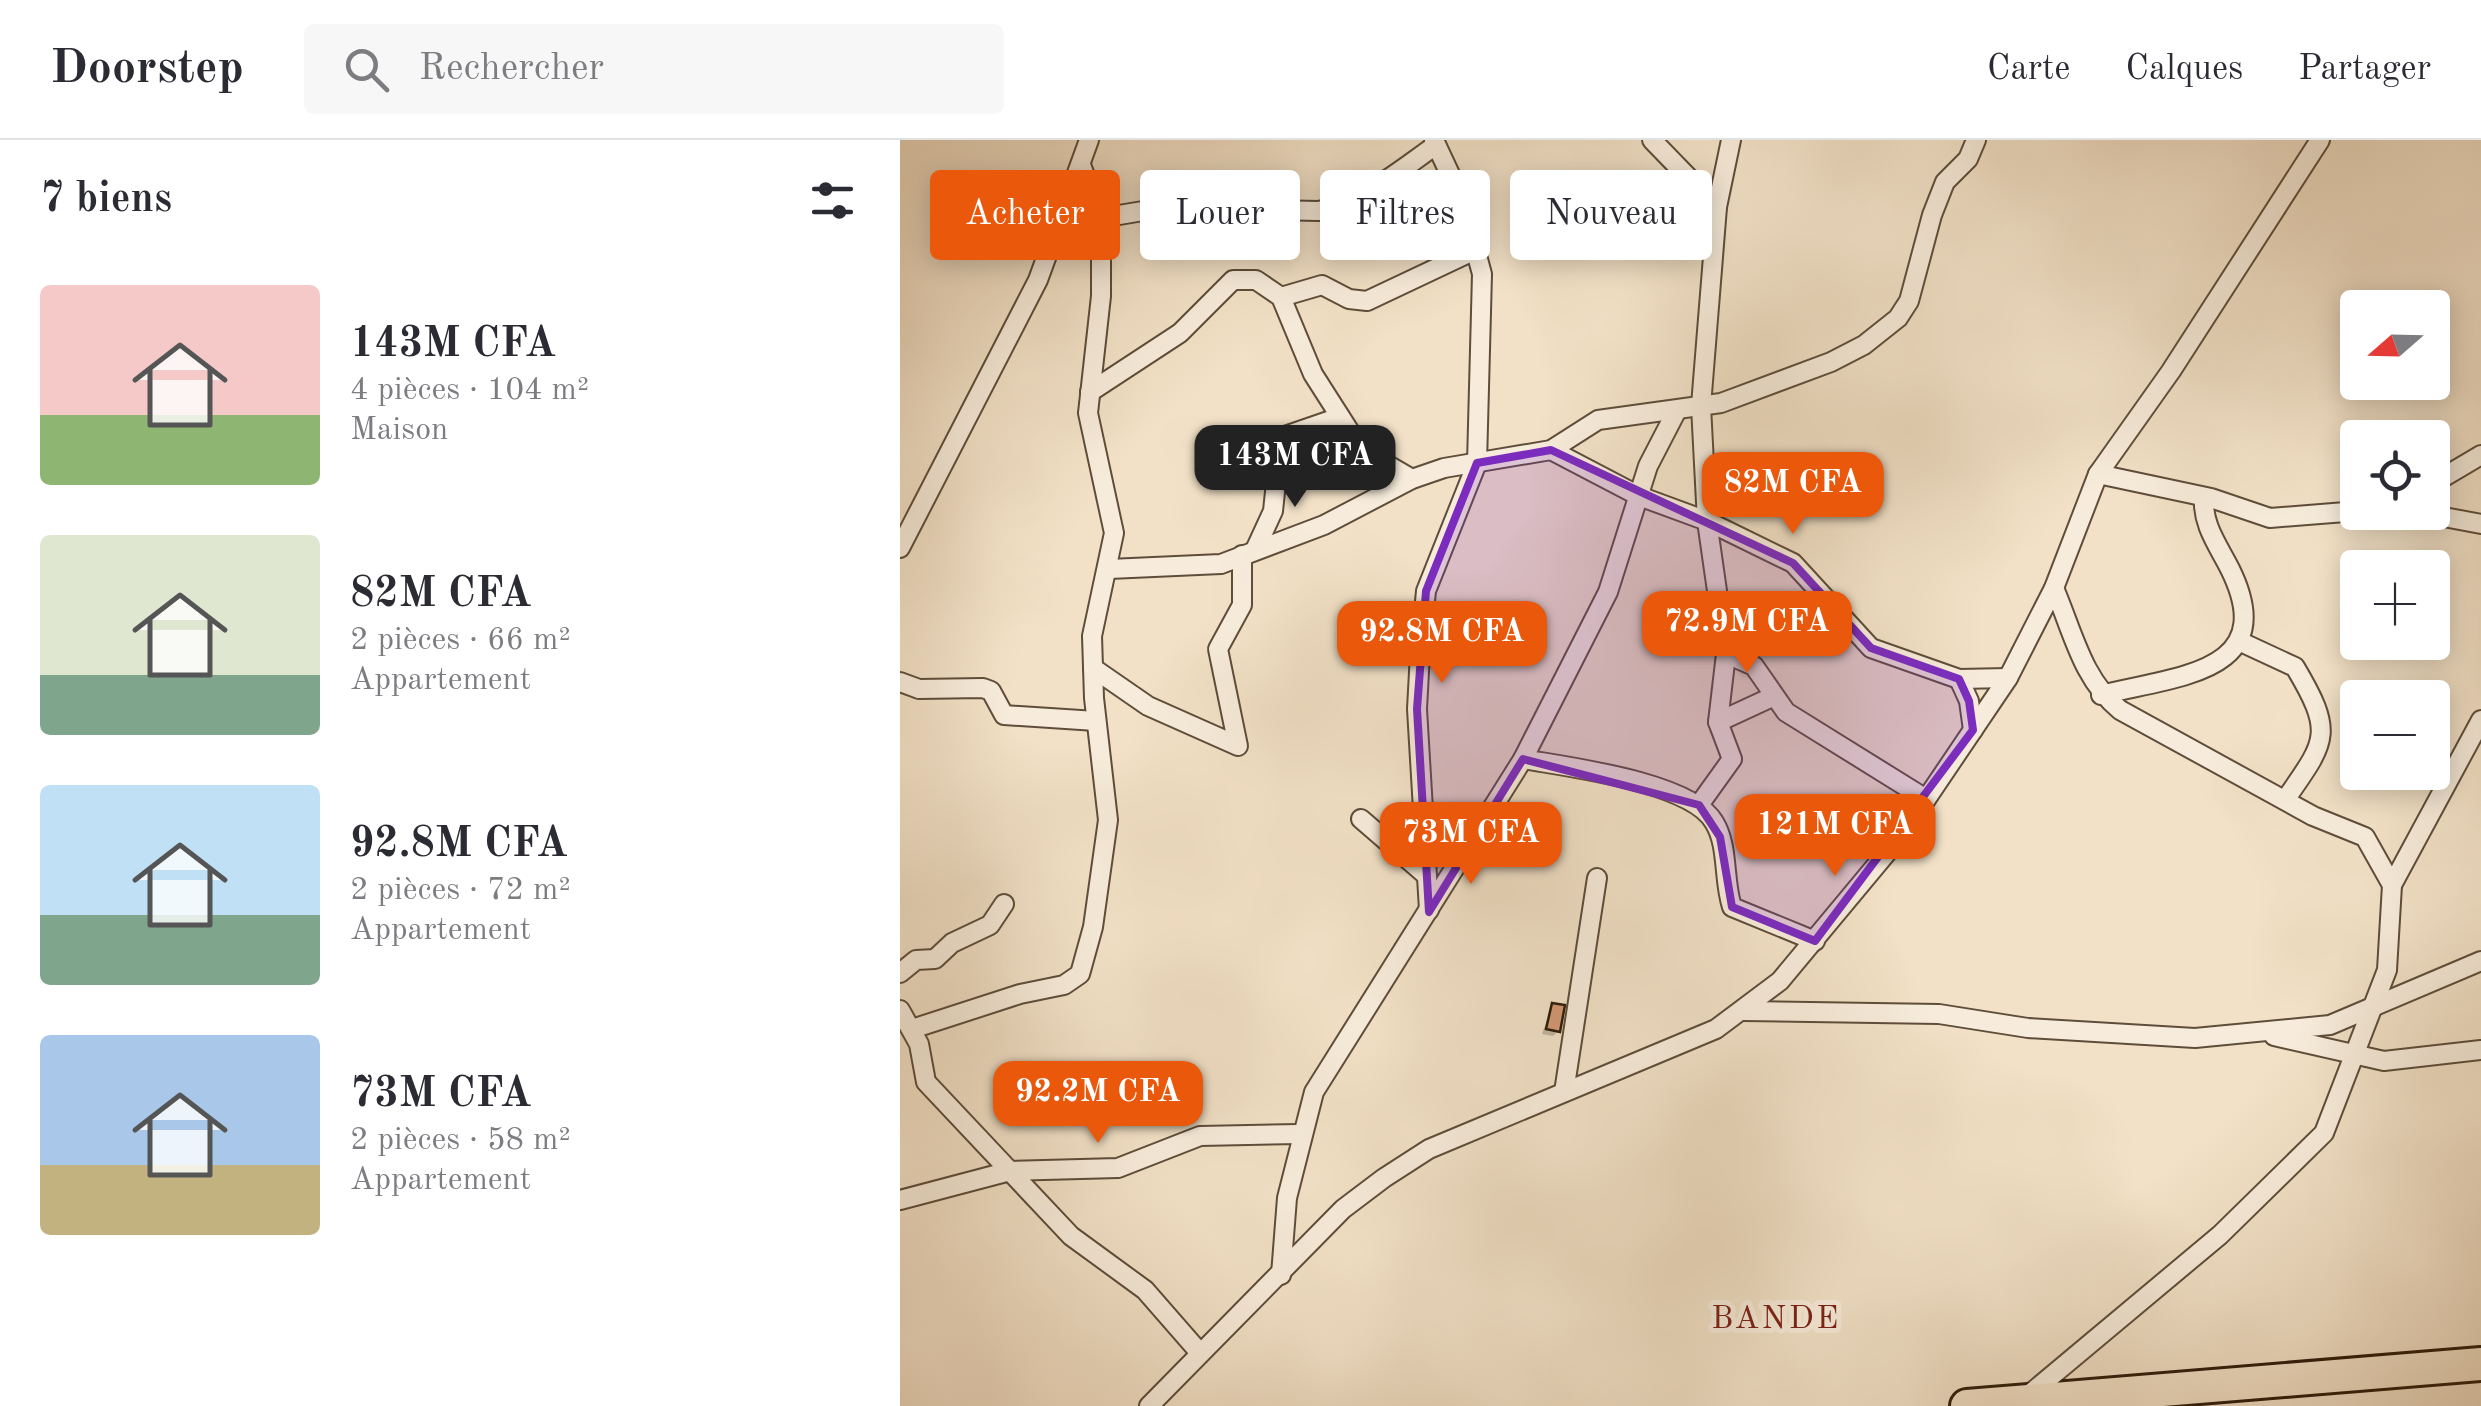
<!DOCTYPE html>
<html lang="fr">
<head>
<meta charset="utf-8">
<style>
	:root { --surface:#fff; --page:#f7f7f7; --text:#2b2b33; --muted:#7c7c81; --line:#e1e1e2; --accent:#ea580c }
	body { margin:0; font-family:"Old Standard TT",serif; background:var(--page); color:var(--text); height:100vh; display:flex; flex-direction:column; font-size:38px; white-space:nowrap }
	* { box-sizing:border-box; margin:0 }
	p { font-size:32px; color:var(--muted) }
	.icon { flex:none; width:55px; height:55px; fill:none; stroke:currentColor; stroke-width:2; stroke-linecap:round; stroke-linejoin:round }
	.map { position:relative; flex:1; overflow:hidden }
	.drawer { display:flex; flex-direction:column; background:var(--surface); width:900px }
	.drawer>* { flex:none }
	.hud { position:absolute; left:30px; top:30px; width:950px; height:90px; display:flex; gap:20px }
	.needle { width:65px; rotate:250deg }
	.fabs { position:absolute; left:1440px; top:150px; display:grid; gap:20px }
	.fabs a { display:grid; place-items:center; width:110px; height:110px; border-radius:10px; background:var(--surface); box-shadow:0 5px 25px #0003; font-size:50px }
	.price { position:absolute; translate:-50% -85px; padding:0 22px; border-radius:20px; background:var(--accent); color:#fff; font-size:32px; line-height:65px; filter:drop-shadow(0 2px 5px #0008) }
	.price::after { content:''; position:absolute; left:50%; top:60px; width:30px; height:22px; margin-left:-15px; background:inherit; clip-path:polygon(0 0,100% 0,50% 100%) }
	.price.current { background:#222; color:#fff }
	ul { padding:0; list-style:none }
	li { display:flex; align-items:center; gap:30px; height:250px; padding:0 40px }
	li span { display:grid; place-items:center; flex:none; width:280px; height:200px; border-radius:10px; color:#555 }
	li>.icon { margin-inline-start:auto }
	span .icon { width:120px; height:120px; fill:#fffc; stroke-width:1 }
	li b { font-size:42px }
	h2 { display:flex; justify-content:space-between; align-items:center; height:120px; padding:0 40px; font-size:42px }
	.pill { padding:0 35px; border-radius:10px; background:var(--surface); box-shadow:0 5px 25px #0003; font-size:35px; line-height:90px }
	.pill.current { background:var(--accent); color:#fff }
	header { display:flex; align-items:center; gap:60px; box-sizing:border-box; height:140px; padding:0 50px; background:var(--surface); border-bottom:2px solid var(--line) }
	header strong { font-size:48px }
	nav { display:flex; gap:55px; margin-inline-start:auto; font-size:35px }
	.search { width:700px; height:90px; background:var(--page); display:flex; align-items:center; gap:25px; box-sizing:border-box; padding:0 35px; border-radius:10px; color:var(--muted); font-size:38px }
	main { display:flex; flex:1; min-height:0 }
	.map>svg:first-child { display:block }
	.shadow { fill:#0003 }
	.building { fill:#d49875; stroke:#2c1c0b; stroke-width:2.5 }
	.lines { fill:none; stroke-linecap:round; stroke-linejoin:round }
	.street-casing { stroke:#5e4d3a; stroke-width:22 }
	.highway-casing { stroke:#2c1c0b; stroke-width:38 }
	.street { stroke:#f7ecdb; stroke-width:18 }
	.highway { stroke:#f2e1c7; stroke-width:32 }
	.marked { fill:#7b2cbf; fill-opacity:0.2; stroke:#7b2cbf; stroke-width:8; stroke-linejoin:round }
	.labels { text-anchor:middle; stroke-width:10; stroke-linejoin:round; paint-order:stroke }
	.quarter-label { font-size:32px; letter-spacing:2.5px; fill:#7a1f14; stroke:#f7ecdb }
</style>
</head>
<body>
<header>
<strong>Doorstep</strong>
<div class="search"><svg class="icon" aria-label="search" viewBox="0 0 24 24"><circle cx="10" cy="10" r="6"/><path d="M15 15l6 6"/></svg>Rechercher</div>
<nav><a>Carte</a><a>Calques</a><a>Partager</a></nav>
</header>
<main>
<section class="drawer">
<h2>7 biens<svg class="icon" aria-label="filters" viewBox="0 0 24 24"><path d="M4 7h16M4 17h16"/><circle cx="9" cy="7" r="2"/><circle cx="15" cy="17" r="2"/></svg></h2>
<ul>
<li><span style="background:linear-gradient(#f6c9c9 65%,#8fb573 0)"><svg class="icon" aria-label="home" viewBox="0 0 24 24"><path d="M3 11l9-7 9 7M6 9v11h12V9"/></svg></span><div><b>143M CFA</b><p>4 pièces · 104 m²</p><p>Maison</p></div></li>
<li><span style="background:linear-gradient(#dfe7d0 70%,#7fa58c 0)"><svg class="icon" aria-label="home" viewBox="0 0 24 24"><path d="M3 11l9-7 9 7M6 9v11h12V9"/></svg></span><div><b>82M CFA</b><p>2 pièces · 66 m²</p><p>Appartement</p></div></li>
<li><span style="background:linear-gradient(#bfe0f5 65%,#7fa58c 0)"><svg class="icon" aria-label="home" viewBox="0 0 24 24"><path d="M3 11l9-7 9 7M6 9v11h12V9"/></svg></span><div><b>92.8M CFA</b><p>2 pièces · 72 m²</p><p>Appartement</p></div></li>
<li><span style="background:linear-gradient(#a9c7e8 65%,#c2b280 0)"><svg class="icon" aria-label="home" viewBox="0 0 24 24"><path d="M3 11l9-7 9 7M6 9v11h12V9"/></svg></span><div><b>73M CFA</b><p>2 pièces · 58 m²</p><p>Appartement</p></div></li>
</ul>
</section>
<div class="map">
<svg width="1581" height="1266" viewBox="0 0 1581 1266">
	<rect width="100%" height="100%" fill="#f2e1c7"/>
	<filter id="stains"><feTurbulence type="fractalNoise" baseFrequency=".002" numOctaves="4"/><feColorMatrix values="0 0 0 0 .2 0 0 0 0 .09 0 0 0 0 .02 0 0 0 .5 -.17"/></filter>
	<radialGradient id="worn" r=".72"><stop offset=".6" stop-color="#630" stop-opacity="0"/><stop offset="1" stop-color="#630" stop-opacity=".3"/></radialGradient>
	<!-- shadow -->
	<path class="shadow" d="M652 865 658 891 653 896 642 894Z"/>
	<!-- building -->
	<path class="building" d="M652 863 665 865 660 892 646 889Z"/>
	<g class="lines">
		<!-- street casing -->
		<g class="street-casing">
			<g id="street">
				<path d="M752 0 817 67"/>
				<path d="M201 78 261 68 419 71C464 61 499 31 536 5"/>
				<path d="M381 157 422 145 449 159 467 161 577 109"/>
				<path d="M190 252 280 193 333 140H356L381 157 413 234 450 292 469 314 512 339"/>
				<path d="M651 310 739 356 807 381 893 423 971 508 1059 539 1108 538"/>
				<path d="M1198 334 1311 358 1370 378 1458 371"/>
				<path d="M1532 344 1581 315"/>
				<path d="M1517 372 1581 384"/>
				<path d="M0 408 138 140 189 0"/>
				<path d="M355 410 373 371 380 304 385 296 440 277"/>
				<path d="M209 429 321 424 424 385 512 339 544 328 651 310 698 280 821 263 931 222 964 205 998 178 1009 161 1032 75 1045 42 1068 19 1076 0"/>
				<path d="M1341 502 1395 527C1435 594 1426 601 1385 660"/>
				<path d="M826 514 854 526 886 572 1026 659"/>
				<path d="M193 528 248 566 338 606 318 509 342 465V415"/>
				<path d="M1059 539 1069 561 1073 590"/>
				<path d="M0 542 19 549 83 548 91 551 104 575 196 581"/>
				<path d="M1201 555C1275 536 1382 534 1330 429 1318 405 1302 385 1304 357"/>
				<path d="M818 582 872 557"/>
				<path d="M623 619C668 627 791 642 814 682 829 706 823 740 832 767L915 801"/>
				<path d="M799 665 832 619 818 582 826 514 807 381 801 266 817 67 831 0"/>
				<path d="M461 679 527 736"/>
				<path d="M1492 745 1581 580"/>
				<path d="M529 770 517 569 520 513 526 451 577 323 582 134 562 60 534 0"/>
				<path d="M0 833 16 820 35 819 52 803 90 785 104 764"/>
				<path d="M0 870 19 904 26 942 171 1096 245 1150 300 1213"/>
				<path d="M844 871 1039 874 1128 888 1295 898 1430 885 1581 821"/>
				<path d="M12 889 120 854 164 845 180 834 193 787 208 680 194 558 192 496 214 393 188 273 201 156V78L181 25"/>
				<path d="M1374 896 1484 921 1581 910"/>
				<path d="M664 952 697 738"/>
				<path d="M0 1060 110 1031 218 1028 300 996 400 994"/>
				<path d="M381 1135 387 1058 414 952 623 619 708 452 748 326 777 270"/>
				<path d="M1125 1258 1320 1095 1424 993 1487 830 1492 745 1465 697 1413 676 1220 570C1182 539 1173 492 1154 448"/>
				<path d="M249 1266 443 1069 484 1038 529 1009 816 889 880 841 1004 692 1108 538 1154 448 1198 334 1271 231 1420 0"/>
			</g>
		</g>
		<!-- highway casing -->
		<g class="highway-casing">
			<path id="highway" d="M1067 1266 1581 1224"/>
		</g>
		<!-- street -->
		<use href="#street" class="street"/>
		<!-- highway -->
		<use href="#highway" class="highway"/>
	</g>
	<!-- marked area -->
	<path class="marked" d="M651 310 893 423 971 508 1059 539 1069 561 1073 590 915 801 832 767 820 697 799 665 623 619 529 772 517 569 526 451 577 323Z"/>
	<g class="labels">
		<!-- quarter labels -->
		<g class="quarter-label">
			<text x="876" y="1188">BANDE</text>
		</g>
	</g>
	<rect width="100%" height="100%" filter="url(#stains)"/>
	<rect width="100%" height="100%" fill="url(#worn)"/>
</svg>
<div class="fabs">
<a><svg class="needle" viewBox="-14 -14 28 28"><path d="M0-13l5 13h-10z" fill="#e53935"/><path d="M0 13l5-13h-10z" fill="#7c7c81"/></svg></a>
<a><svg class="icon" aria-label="locate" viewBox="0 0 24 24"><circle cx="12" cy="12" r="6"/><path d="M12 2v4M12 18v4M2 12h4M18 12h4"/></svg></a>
<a>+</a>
<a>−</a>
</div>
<b class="price current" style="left:395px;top:370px">143M CFA</b>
<b class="price" style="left:893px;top:397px">82M CFA</b>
<b class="price" style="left:847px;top:536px">72.9M CFA</b>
<b class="price" style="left:542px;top:546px">92.8M CFA</b>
<b class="price" style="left:935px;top:739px">121M CFA</b>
<b class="price" style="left:571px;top:747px">73M CFA</b>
<b class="price" style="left:198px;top:1006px">92.2M CFA</b>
<div class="hud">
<a class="pill current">Acheter</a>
<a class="pill">Louer</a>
<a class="pill">Filtres</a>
<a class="pill">Nouveau</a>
</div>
</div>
</main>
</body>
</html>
